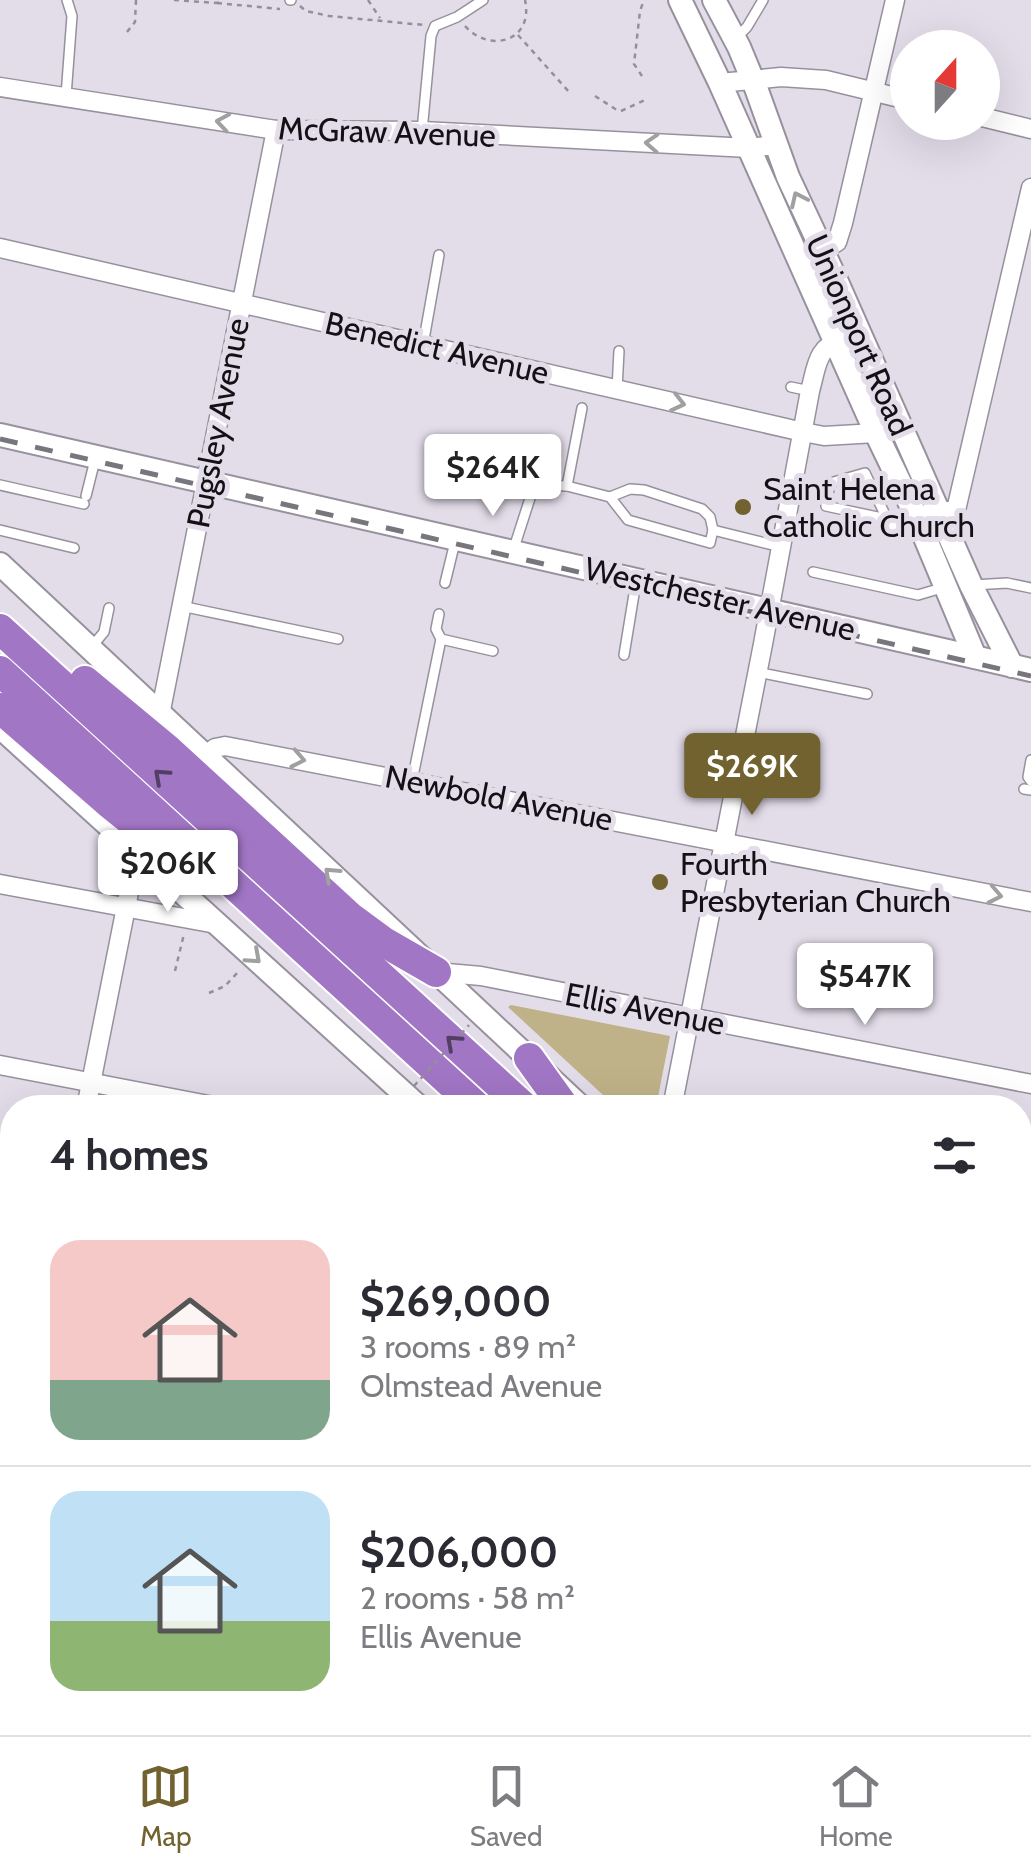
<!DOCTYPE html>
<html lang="en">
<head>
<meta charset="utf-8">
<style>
	:root { --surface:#fff; --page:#f2f2f3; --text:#2b2b33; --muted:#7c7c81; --line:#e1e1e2; --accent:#71622f }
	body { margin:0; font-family:Cabin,sans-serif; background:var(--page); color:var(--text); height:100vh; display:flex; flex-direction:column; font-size:38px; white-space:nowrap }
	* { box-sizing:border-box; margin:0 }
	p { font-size:32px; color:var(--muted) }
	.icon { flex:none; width:55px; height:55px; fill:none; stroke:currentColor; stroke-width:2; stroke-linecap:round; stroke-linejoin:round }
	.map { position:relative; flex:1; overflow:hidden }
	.panel { position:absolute; left:0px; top:1095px; width:1032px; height:640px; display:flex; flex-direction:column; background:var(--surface); border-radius:40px 40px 0 0; box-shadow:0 10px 40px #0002 }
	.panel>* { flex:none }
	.needle { width:65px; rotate:21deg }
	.buttons { position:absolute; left:890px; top:30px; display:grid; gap:20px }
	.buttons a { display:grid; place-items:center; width:110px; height:110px; border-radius:50%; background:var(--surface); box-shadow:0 10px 40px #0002; font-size:50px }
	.price { position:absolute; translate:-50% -85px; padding:0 22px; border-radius:10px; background:#fff; color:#222; font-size:32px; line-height:65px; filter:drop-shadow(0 2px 5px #0008) }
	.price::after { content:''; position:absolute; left:50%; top:60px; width:30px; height:22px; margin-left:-15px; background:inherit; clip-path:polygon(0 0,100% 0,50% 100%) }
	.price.selected { background:var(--accent); color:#fff }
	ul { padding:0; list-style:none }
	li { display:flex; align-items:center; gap:30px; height:250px; padding:0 50px }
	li+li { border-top:2px solid var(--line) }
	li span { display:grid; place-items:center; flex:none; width:280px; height:200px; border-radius:30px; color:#555 }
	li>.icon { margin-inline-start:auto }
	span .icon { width:120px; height:120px; fill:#fffc; stroke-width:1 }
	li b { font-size:42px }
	h2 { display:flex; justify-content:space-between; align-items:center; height:120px; padding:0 50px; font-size:42px }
	.dock { display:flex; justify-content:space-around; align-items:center; height:140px; border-top:2px solid var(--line); background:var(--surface); font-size:28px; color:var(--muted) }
	.dock a { display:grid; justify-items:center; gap:5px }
	.dock .selected { color:var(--accent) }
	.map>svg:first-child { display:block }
	.green { fill:#c0b288 }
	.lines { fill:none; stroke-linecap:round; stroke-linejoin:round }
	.lane-casing { stroke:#97919d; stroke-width:12 }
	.street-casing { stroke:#97919d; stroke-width:21 }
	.secondary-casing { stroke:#97919d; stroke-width:26 }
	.highway-casing { stroke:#fff; stroke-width:34 }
	.path { stroke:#948f99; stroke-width:2.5; stroke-dasharray:5 5; stroke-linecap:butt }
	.lane { stroke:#fff; stroke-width:9 }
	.street { stroke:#fff; stroke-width:18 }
	.secondary { stroke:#fff; stroke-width:22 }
	.highway { stroke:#a176c5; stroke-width:30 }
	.rail { stroke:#79757d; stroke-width:5; stroke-dasharray:18 18; stroke-linecap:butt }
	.path-bridge { stroke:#948f99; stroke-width:2.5; stroke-dasharray:5 5; stroke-linecap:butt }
	.oneway { stroke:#a1a0a1 }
	.oneway2 { stroke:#533e64 }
	.poi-dot { fill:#71622f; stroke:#e3ddea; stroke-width:4 }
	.labels { text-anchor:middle; stroke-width:10; stroke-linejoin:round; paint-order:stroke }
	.street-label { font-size:32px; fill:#131115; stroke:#e3ddea }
	.poi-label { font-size:32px; fill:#131115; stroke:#e3ddea; text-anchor:start }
</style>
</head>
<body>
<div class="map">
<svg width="1031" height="1735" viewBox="0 0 1031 1735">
	<rect width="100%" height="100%" fill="#e3ddea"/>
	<!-- green -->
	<path class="green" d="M511 1005 670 1036 656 1107H616L508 1007Z"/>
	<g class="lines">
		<!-- lane casing -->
		<g class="lane-casing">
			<g id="lane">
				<path d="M290 0H291"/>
				<path d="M737 37 747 27 763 0"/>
				<path d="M66 96 72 16 67 0"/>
				<path d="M422 131 431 36 435 26 457 17 483 0"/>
				<path d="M423 345 439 255"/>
				<path d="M791 387 810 391"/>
				<path d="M617 389 619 351"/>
				<path d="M0 485 84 504"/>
				<path d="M567 486 582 408"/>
				<path d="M86 496 95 460"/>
				<path d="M610 497 630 489 644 490 702 509 710 517 713 530"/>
				<path d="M887 519 826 506 830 483 865 473 891 527 914 518"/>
				<path d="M0 530 74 548"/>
				<path d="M514 548 532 492 536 485 567 486 610 497 628 520 710 543 713 530 781 547"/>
				<path d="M813 572 918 595 945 587"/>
				<path d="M445 583 455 542"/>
				<path d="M973 585 1007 583 1031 588"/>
				<path d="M181 606 338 639"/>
				<path d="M441 639 493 651"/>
				<path d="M90 649 104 632 109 608"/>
				<path d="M624 655 636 582"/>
				<path d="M757 672 867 694"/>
				<path d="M1031 760 1028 777 1031 781"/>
				<path d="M412 781 441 639 436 629 439 614"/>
				<path d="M1024 789 1031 790"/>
				<path d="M139 1731 158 1735"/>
				<path d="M176 1735 179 1722"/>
				<path d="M660 1735 662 1722"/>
			</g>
		</g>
		<!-- street casing -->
		<g class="street-casing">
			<g id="street">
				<path d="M720 83 781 77 826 80 908 100"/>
				<path d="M0 87 276 130 422 131 749 148 776 145"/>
				<path d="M982 117 1031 129"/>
				<path d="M0 248 803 432 824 436 876 433"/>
				<path d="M815 255 837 242 843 223 895 0"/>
				<path d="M927 514 956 510 1031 188"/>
				<path d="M160 715 276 130"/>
				<path d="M205 757 215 748 225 746 1031 902"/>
				<path d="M0 884 216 924"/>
				<path d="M436 972 481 976 1031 1084"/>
				<path d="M0 1065 224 1108"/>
				<path d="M86 1108 137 852"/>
				<path d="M672 1108 763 644 810 391C817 366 816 347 844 338"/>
				<path d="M0 1253 12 1255"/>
				<path d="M1020 1263 1031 1265"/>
				<path d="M0 1430 12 1432"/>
				<path d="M1020 1444 1031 1446"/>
				<path d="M0 1549 12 1486"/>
				<path d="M0 1611 12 1614"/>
				<path d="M579 1722 644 1735"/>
				<path d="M551 1735 553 1722"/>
			</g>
		</g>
		<!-- secondary casing -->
		<g class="secondary-casing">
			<g id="secondary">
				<path d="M680 0 720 83 876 433 916 516 975 657"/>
				<path d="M714 0 739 47 756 88 788 177 833 273 971 585 1012 666"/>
				<path d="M0 435 1031 670"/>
				<path d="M0 564 582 1108"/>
				<path d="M0 727 420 1108"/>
				<path d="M1020 1514 1031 1524"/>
				<path d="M1020 1649 1031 1659"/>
			</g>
		</g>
		<!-- highway casing -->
		<g class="highway-casing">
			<g id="highway">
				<path d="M0 629 525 1108"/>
				<path d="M0 671 478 1108"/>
				<path d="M85 681 167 749 350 917 384 942 436 972"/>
				<path d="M0 708 109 803 185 864"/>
				<path d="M529 1058 565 1108"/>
				<path d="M1020 1559 1031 1569"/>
				<path d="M1020 1602 1031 1612"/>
			</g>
		</g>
		<!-- path -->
		<g class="path">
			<path d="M174 0 217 3 223 0"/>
			<path d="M368 0 380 18"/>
			<path d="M217 3 280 9"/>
			<path d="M300 6 306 11 329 16 424 25"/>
			<path d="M465 26C490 54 534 41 525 0"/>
			<path d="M127 32 135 22 136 0"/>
			<path d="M518 35 570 93"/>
			<path d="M642 76 634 64 640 11 644 0"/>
			<path d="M595 96 620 112"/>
			<path d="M621 111 645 100"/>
			<path d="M175 971 184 934"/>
			<path d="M209 993 225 986 239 971"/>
		</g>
		<!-- lane -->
		<use href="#lane" class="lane"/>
		<!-- street -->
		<use href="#street" class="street"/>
		<!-- secondary -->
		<use href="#secondary" class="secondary"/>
		<!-- highway -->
		<use href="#highway" class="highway"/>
		<!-- rail -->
		<path class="rail" d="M0 439 1031 676"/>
		<!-- path-bridge -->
		<path class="path-bridge" d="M414 1086 469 1025"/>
	</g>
	<!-- one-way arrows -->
	<defs><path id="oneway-chevron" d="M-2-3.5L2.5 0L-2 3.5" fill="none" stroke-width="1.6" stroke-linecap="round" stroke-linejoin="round" transform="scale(2.5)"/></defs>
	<g class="oneway">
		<use href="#oneway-chevron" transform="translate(223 122) rotate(-171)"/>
		<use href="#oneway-chevron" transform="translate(652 143) rotate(-177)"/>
		<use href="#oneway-chevron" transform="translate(798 199) rotate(-115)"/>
		<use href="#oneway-chevron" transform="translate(678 403) rotate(13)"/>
		<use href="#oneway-chevron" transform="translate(298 759) rotate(11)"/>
		<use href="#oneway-chevron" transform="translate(331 874) rotate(-137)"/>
		<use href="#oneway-chevron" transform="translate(995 895) rotate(11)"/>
		<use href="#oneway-chevron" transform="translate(254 957) rotate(42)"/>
	</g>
	<g class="oneway2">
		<use href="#oneway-chevron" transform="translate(161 776) rotate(-138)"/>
		<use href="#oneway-chevron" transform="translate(453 1042) rotate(-138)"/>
	</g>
	<!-- markers -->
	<g class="poi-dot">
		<circle cx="743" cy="507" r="10"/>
		<circle cx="660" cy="882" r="10"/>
	</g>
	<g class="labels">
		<!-- street labels -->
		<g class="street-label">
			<text transform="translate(387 132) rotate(2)" y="11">McGraw Avenue</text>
			<text transform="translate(859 335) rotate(66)" y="11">Unionport Road</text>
			<text transform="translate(437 348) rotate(13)" y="11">Benedict Avenue</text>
			<text transform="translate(218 423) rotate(-79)" y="11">Pugsley Avenue</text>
			<text transform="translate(720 599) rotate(13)" y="11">Westchester Avenue</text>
			<text transform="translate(499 798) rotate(11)" y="11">Newbold Avenue</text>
			<text transform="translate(645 1009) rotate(11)" y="11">Ellis Avenue</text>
		</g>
		<!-- poi labels -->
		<g class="poi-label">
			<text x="763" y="500">Saint Helena<tspan x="763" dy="37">Catholic Church</tspan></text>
			<text x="680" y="875">Fourth<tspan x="680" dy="37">Presbyterian Church</tspan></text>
		</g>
	</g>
</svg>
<div class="buttons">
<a><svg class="needle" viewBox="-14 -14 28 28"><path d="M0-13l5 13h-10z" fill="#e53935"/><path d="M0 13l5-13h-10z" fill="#7c7c81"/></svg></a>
</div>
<b class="price" style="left:493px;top:519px">$264K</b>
<b class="price selected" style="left:752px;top:818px">$269K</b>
<b class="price" style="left:168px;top:915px">$206K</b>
<b class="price" style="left:865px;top:1028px">$547K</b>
<section class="panel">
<h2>4 homes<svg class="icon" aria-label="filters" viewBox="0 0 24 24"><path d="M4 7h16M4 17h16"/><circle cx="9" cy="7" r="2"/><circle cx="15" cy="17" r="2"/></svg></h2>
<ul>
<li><span style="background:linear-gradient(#f6c9c9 70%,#7fa58c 0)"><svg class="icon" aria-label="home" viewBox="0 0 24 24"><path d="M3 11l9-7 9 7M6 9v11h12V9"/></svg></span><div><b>$269,000</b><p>3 rooms · 89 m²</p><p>Olmstead Avenue</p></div></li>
<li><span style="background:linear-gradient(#bfe0f5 65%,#8fb573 0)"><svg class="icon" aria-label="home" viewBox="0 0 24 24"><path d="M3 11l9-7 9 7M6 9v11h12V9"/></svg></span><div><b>$206,000</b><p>2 rooms · 58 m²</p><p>Ellis Avenue</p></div></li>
</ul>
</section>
</div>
<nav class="dock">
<a class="selected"><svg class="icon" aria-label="map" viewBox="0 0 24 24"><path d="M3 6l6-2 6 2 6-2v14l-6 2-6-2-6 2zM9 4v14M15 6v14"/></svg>Map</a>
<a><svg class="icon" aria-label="saved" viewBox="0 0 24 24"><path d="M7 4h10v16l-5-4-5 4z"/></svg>Saved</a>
<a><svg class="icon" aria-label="home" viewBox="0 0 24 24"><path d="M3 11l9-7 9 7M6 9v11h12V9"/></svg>Home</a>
</nav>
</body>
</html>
